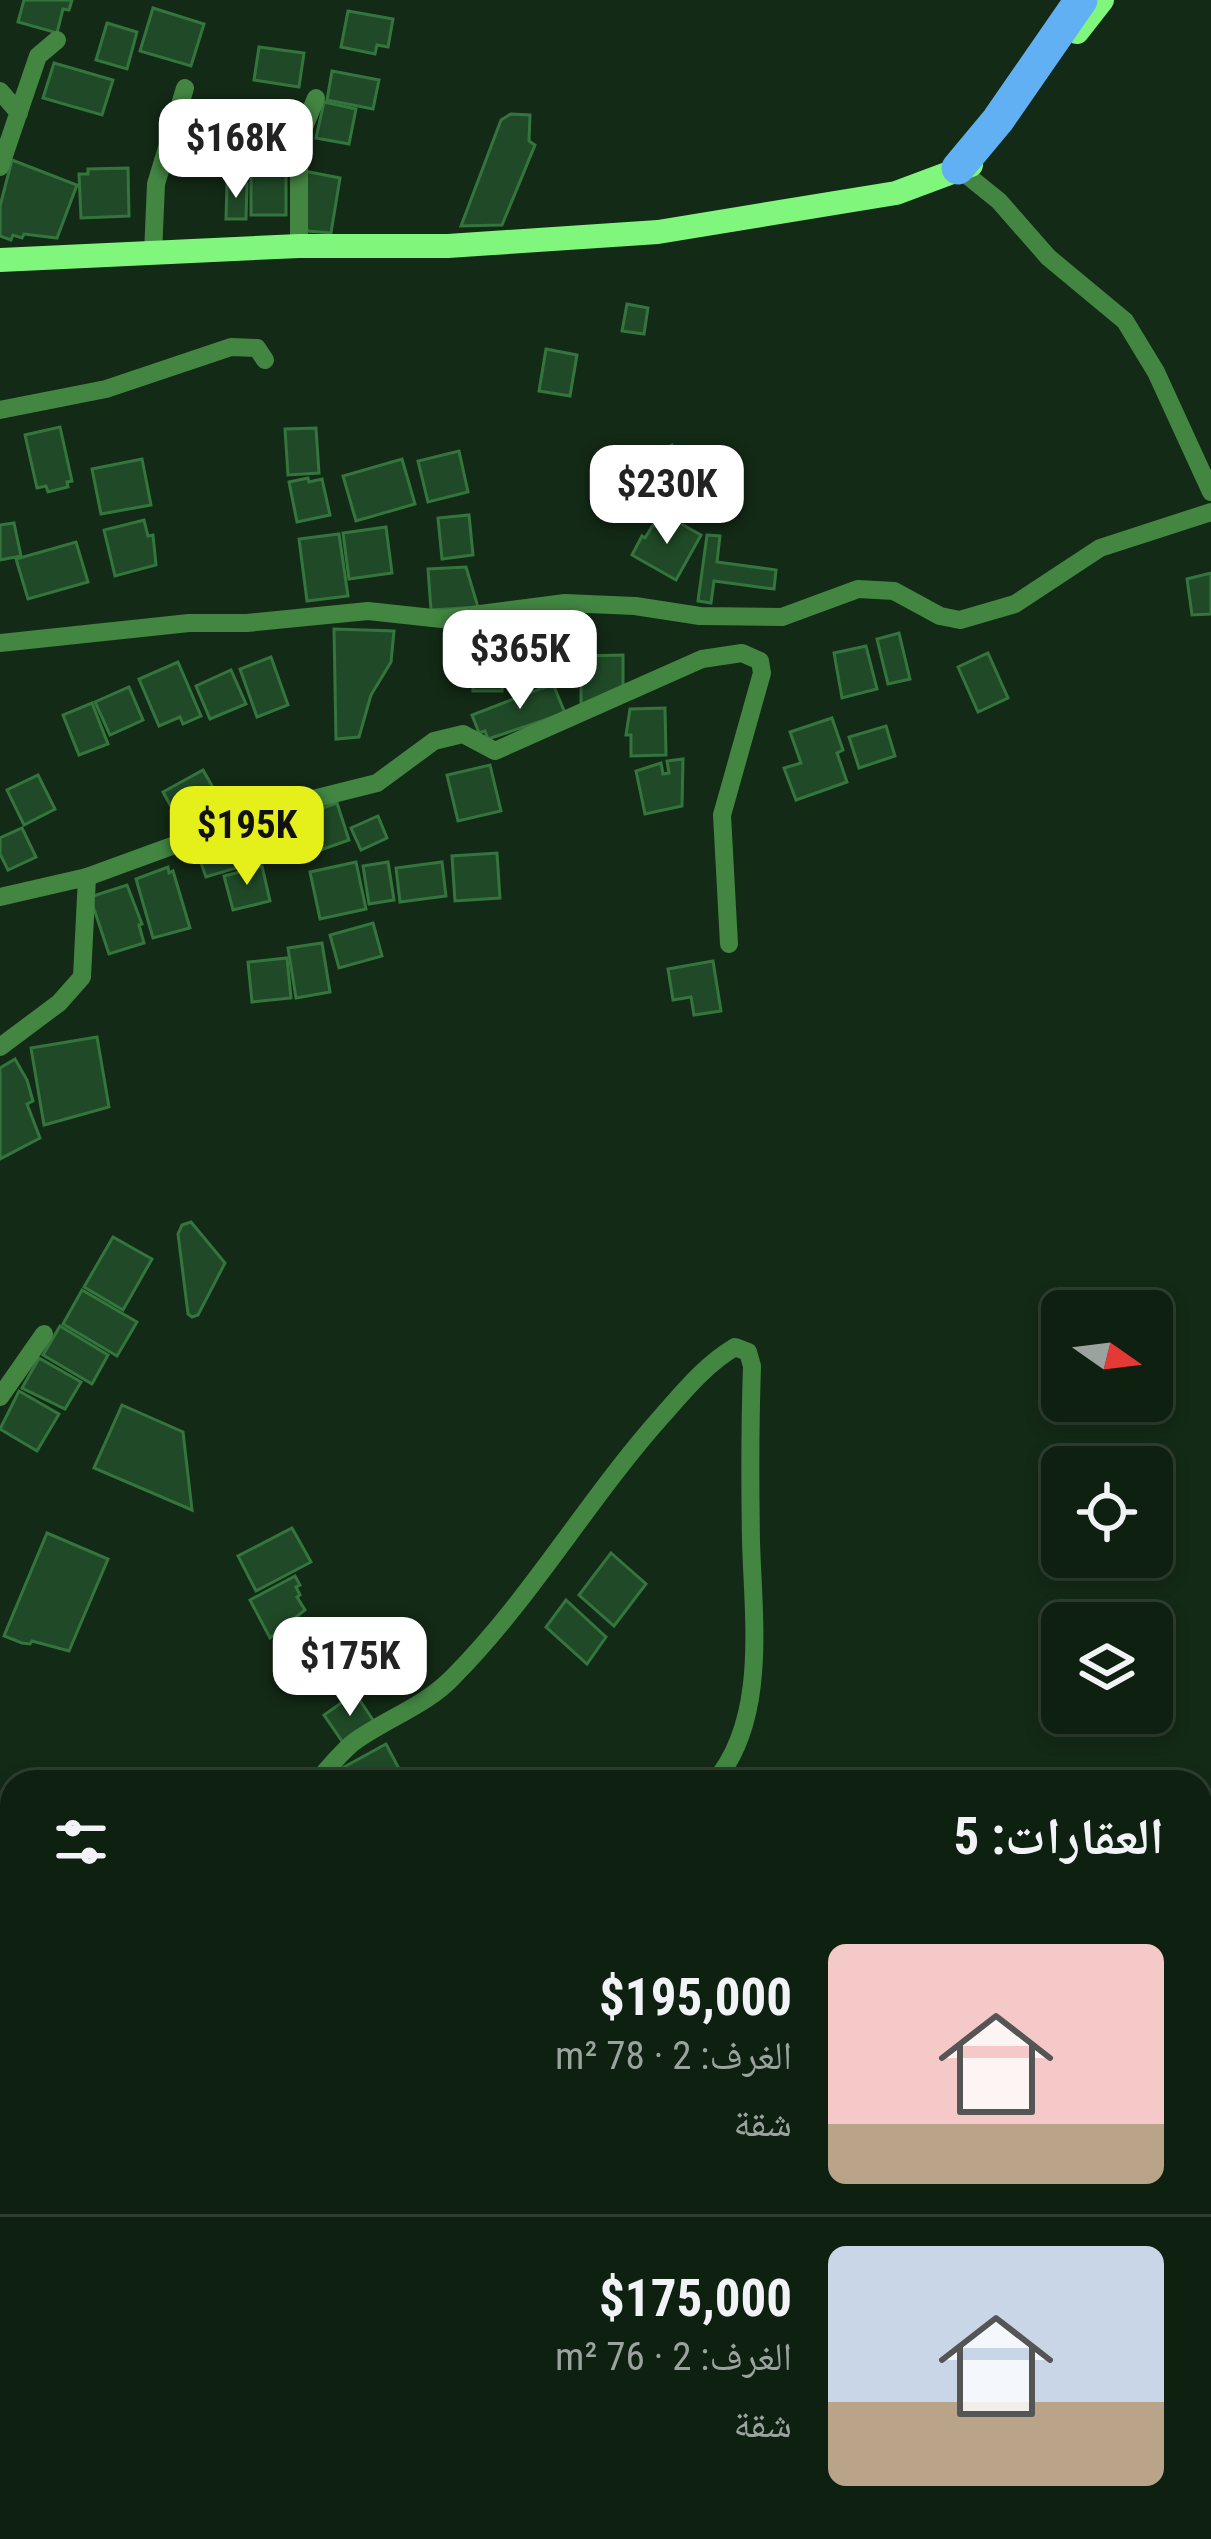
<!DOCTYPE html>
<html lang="ar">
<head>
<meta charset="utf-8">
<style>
	:root { --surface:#0e2010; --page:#172819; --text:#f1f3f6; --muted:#9ba39f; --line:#2e3e30; --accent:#e5ef19 }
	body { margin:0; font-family:"Roboto Condensed","Noto Naskh Arabic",sans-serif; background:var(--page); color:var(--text); direction:rtl; height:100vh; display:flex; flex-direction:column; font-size:45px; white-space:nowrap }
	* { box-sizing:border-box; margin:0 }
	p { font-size:39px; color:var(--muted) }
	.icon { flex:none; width:66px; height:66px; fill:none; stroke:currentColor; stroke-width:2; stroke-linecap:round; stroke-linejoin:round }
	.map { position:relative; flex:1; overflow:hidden; direction:ltr }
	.sheet { position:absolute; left:0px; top:1770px; width:1212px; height:771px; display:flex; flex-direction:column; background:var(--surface); border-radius:36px 36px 0 0; box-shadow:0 6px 18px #0003,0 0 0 3px var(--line); direction:rtl }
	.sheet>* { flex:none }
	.needle { width:78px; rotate:104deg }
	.controls { position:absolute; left:1041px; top:1290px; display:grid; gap:24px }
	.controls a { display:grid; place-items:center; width:132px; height:132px; border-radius:18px; background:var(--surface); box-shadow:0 6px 18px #0003,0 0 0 3px var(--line); font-size:60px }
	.price { position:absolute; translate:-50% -102px; padding:0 27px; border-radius:24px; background:#fff; color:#222; font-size:39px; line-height:78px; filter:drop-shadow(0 3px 6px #0008) }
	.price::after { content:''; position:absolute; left:50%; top:72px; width:36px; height:27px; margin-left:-18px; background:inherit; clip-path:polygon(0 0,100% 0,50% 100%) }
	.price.active { background:var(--accent); color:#111 }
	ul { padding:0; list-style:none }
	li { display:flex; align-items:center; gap:36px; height:300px; padding:0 48px }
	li+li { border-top:3px solid var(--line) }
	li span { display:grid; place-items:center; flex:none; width:336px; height:240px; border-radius:18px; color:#555 }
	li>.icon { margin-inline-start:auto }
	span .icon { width:144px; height:144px; fill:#fffc; stroke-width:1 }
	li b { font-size:51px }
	h2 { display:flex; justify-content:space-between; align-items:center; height:144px; padding:0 48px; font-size:51px }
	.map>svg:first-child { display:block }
	.building { fill:#204a27; stroke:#34743d; stroke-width:3 }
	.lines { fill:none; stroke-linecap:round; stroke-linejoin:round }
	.lane { stroke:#438642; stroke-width:9 }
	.street { stroke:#438642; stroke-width:18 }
	.secondary { stroke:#80f67d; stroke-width:24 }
	.highway { stroke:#62b0f4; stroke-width:33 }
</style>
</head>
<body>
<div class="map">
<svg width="1211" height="2539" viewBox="0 0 1211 2539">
	<rect width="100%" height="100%" fill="#132a16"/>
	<!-- building -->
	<g class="building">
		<path d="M24 0H72L69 10 63 9 57 33 18 22Z"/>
		<path d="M153 8 204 24 191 66 140 51Z"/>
		<path d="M348 11 393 19 388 47 377 45 375 54 341 47Z"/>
		<path d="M107 23 137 32 127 69 96 60Z"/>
		<path d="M259 47 304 53 299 87 254 80Z"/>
		<path d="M54 63 113 80 102 115 43 98Z"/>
		<path d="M332 71 379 80 373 109 327 100Z"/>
		<path d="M324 102 356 109 349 144 316 138Z"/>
		<path d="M511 114 530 115 529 141 535 145 502 225 461 226 501 120Z"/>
		<path d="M286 156V215H251V157Z"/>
		<path d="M12 160 77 185 57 238 24 234 22 238 13 235 11 240 0 236V206Z"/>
		<path d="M128 168 129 216 81 218 79 174H88V169Z"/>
		<path d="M299 170 340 178 331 233 307 231Z"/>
		<path d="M227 183 247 184 246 219H226Z"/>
		<path d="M627 304 648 308 644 334 622 331Z"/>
		<path d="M546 349 577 355 570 396 539 391Z"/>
		<path d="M60 427 72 481 67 482 68 487 48 492 46 486 37 488 25 435Z"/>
		<path d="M316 428 319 473 288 475 285 429Z"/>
		<path d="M672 445 698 483 648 518 637 503 641 501 636 493 640 490 629 474Z"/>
		<path d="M459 451 468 492 428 502 418 461Z"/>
		<path d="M142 459 151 505 101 514 92 469Z"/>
		<path d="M402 459 415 504 356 521 343 476Z"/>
		<path d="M626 470 629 514 601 516 597 472Z"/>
		<path d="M308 478 309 482 322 479 330 515 297 522 289 482Z"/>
		<path d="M664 514 701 535 676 580 632 555 642 536 645 538 653 525 657 527Z"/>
		<path d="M469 515 473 555 442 559 438 518Z"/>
		<path d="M144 520 148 536 153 535 156 565 115 576 104 530Z"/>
		<path d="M14 523 21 556 0 560V525Z"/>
		<path d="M386 527 392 573 349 579 343 533Z"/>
		<path d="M339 534 348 596 307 601 299 539Z"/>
		<path d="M707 535 720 536 717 562 776 570 774 589 714 581 711 603 698 601Z"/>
		<path d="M76 542 88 582 28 599 16 559Z"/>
		<path d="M466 567 478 607 431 610 428 569Z"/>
		<path d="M1211 573V614L1192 615 1187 579Z"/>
		<path d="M334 629 394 631 391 662 371 695 359 737 336 739Z"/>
		<path d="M899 633 910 679 888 684 877 639Z"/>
		<path d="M866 646 877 689 842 698 834 653Z"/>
		<path d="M988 653 1008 698 978 712 958 667Z"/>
		<path d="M623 655V691L581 709V656Z"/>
		<path d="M271 657 288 705 257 717 240 669Z"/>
		<path d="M447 661H503L502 691H473V673H447Z"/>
		<path d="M178 662 201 716 183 724 180 717 159 726 139 679Z"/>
		<path d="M231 670 246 704 210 719 196 686Z"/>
		<path d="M553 684 565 713 488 739 485 731 479 733 472 715Z"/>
		<path d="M129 687 143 720 110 735 95 702Z"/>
		<path d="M92 703 108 744 79 755 63 715Z"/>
		<path d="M665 708 666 755 631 756V735H626L630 709Z"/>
		<path d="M832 718 843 750 837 753 847 782 796 800 784 768 801 763 790 732Z"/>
		<path d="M886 726 895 756 859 768 849 737Z"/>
		<path d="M683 759 682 806 645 814 636 771 661 763 663 774 669 773 667 761Z"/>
		<path d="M490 765 501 811 458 821 447 775Z"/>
		<path d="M203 770 224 807 184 830 163 792Z"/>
		<path d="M38 775 55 809 24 825 7 790Z"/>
		<path d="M337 803 349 840 289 861 274 820 286 815 291 829 297 827 292 813 306 808 308 813Z"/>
		<path d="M378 816 387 838 361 850 351 828Z"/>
		<path d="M22 828 36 857 8 870 0 854V838Z"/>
		<path d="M239 834 246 865 206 877 196 849Z"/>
		<path d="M497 853 500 898 455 901 452 856Z"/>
		<path d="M356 862 366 909 320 919 310 872Z"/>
		<path d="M388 862 394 900 369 904 363 866Z"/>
		<path d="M442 862 446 896 400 902 396 868Z"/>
		<path d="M262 866 270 901 233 910 224 876Z"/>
		<path d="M168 867 169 873 173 871 190 928 153 938 136 879Z"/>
		<path d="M127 885 142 924 139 925 144 943 109 954 90 897Z"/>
		<path d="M373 923 382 956 339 968 330 935Z"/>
		<path d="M322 943 330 992 296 998 288 948Z"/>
		<path d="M287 958 291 998 252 1002 248 962Z"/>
		<path d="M713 961 721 1011 694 1015 691 997 673 1000 668 969Z"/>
		<path d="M97 1037 109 1107 44 1125 31 1048Z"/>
		<path d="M15 1059 27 1080 33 1101 27 1104 40 1138 0 1159V1068Z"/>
		<path d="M191 1222 225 1263 198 1315 192 1317 188 1314 178 1234 182 1225Z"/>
		<path d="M113 1237 152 1259 123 1310 84 1287Z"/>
		<path d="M82 1290 137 1322 117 1356 63 1324Z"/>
		<path d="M60 1326 108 1355 92 1384 43 1355Z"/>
		<path d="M39 1358 81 1382 65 1409 22 1388Z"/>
		<path d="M19 1391 59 1414 37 1451 0 1429Z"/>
		<path d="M122 1405 183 1432 192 1510 94 1468Z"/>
		<path d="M292 1528 311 1562 256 1591 238 1556Z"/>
		<path d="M47 1533 108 1559 69 1651 32 1641 30 1644 22 1643 4 1636Z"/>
		<path d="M611 1553 646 1584 614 1626 579 1595Z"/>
		<path d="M295 1576 300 1585 296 1587 300 1595 297 1597 305 1610 270 1638 250 1600Z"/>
		<path d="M566 1600 606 1637 587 1664 546 1627Z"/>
		<path d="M355 1693 375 1723 344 1744 324 1715Z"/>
		<path d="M386 1744 406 1782H352L344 1767Z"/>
		<path d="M12 1880V1930L0 1933V1884Z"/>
	</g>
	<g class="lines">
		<!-- lane -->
		<path class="lane" d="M0 2184 12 2179"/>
		<!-- street -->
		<g class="street">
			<path d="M0 91 19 113"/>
			<path d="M0 167 38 56 57 40"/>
			<path d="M958 168 999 201 1048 257 1125 321 1156 372 1211 492"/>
			<path d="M299 246V139L316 98"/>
			<path d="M153 254 156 184 185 88"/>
			<path d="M0 410 106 389 231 347 257 348 265 360"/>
			<path d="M0 643 189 623H247L368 611 442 619 565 603 635 606 700 616 782 617 858 589 894 591 940 616 960 620 1015 604 1100 548 1211 512"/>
			<path d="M0 897 87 877 273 809 377 783 434 741 463 734 495 751 702 659 742 653 760 661 762 673 722 815 729 944"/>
			<path d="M0 1047 59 1003 82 977 87 877"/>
			<path d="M0 1397 44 1334"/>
			<path d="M316 1782C328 1769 340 1753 354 1742 387 1718 426 1706 454 1676 532 1597 588 1499 662 1416 685 1390 705 1365 735 1347L748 1352 752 1366C750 1424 750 1483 751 1541 753 1618 768 1719 714 1782"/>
			<path d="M0 2042 12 2035"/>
			<path d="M353 2539 359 2529"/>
		</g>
		<!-- secondary -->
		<g class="secondary">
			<path d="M1077 32 1102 0"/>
			<path d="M0 260 299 246H448L658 232 896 193 971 165"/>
		</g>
		<!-- highway -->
		<g class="highway">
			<path d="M958 168 998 120 1081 0"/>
			<path d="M1200 2294 1211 2266"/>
			<path d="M1200 2418 1211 2389"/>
			<path d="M1105 2539 1108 2529"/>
			<path d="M1153 2539 1157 2529"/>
		</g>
	</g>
</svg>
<div class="controls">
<a><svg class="needle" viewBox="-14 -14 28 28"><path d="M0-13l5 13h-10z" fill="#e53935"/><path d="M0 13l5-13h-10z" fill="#9ba39f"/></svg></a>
<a><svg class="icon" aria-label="locate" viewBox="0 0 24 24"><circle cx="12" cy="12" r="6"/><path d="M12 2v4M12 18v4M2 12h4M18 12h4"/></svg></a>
<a><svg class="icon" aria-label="layers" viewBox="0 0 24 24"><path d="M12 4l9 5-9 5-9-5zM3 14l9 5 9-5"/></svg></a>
</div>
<b class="price" style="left:236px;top:201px">$168K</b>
<b class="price" style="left:667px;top:547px">$230K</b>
<b class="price" style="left:520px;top:712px">$365K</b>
<b class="price active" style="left:247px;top:888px">$195K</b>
<b class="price" style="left:350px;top:1719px">$175K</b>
<section class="sheet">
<h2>العقارات: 5<svg class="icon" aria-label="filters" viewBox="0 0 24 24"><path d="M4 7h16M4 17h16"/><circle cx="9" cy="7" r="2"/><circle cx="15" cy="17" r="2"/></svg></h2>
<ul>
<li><span style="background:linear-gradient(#f6c9c9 75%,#b9a48a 0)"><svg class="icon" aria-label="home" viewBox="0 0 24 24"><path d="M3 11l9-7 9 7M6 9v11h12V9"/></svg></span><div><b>$195,000</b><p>الغرف: 2 · 78 m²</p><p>شقة</p></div></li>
<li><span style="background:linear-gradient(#c9d6e8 65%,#b9a48a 0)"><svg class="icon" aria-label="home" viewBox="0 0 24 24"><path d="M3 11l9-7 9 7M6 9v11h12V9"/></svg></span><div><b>$175,000</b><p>الغرف: 2 · 76 m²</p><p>شقة</p></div></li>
</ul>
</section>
</div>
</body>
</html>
